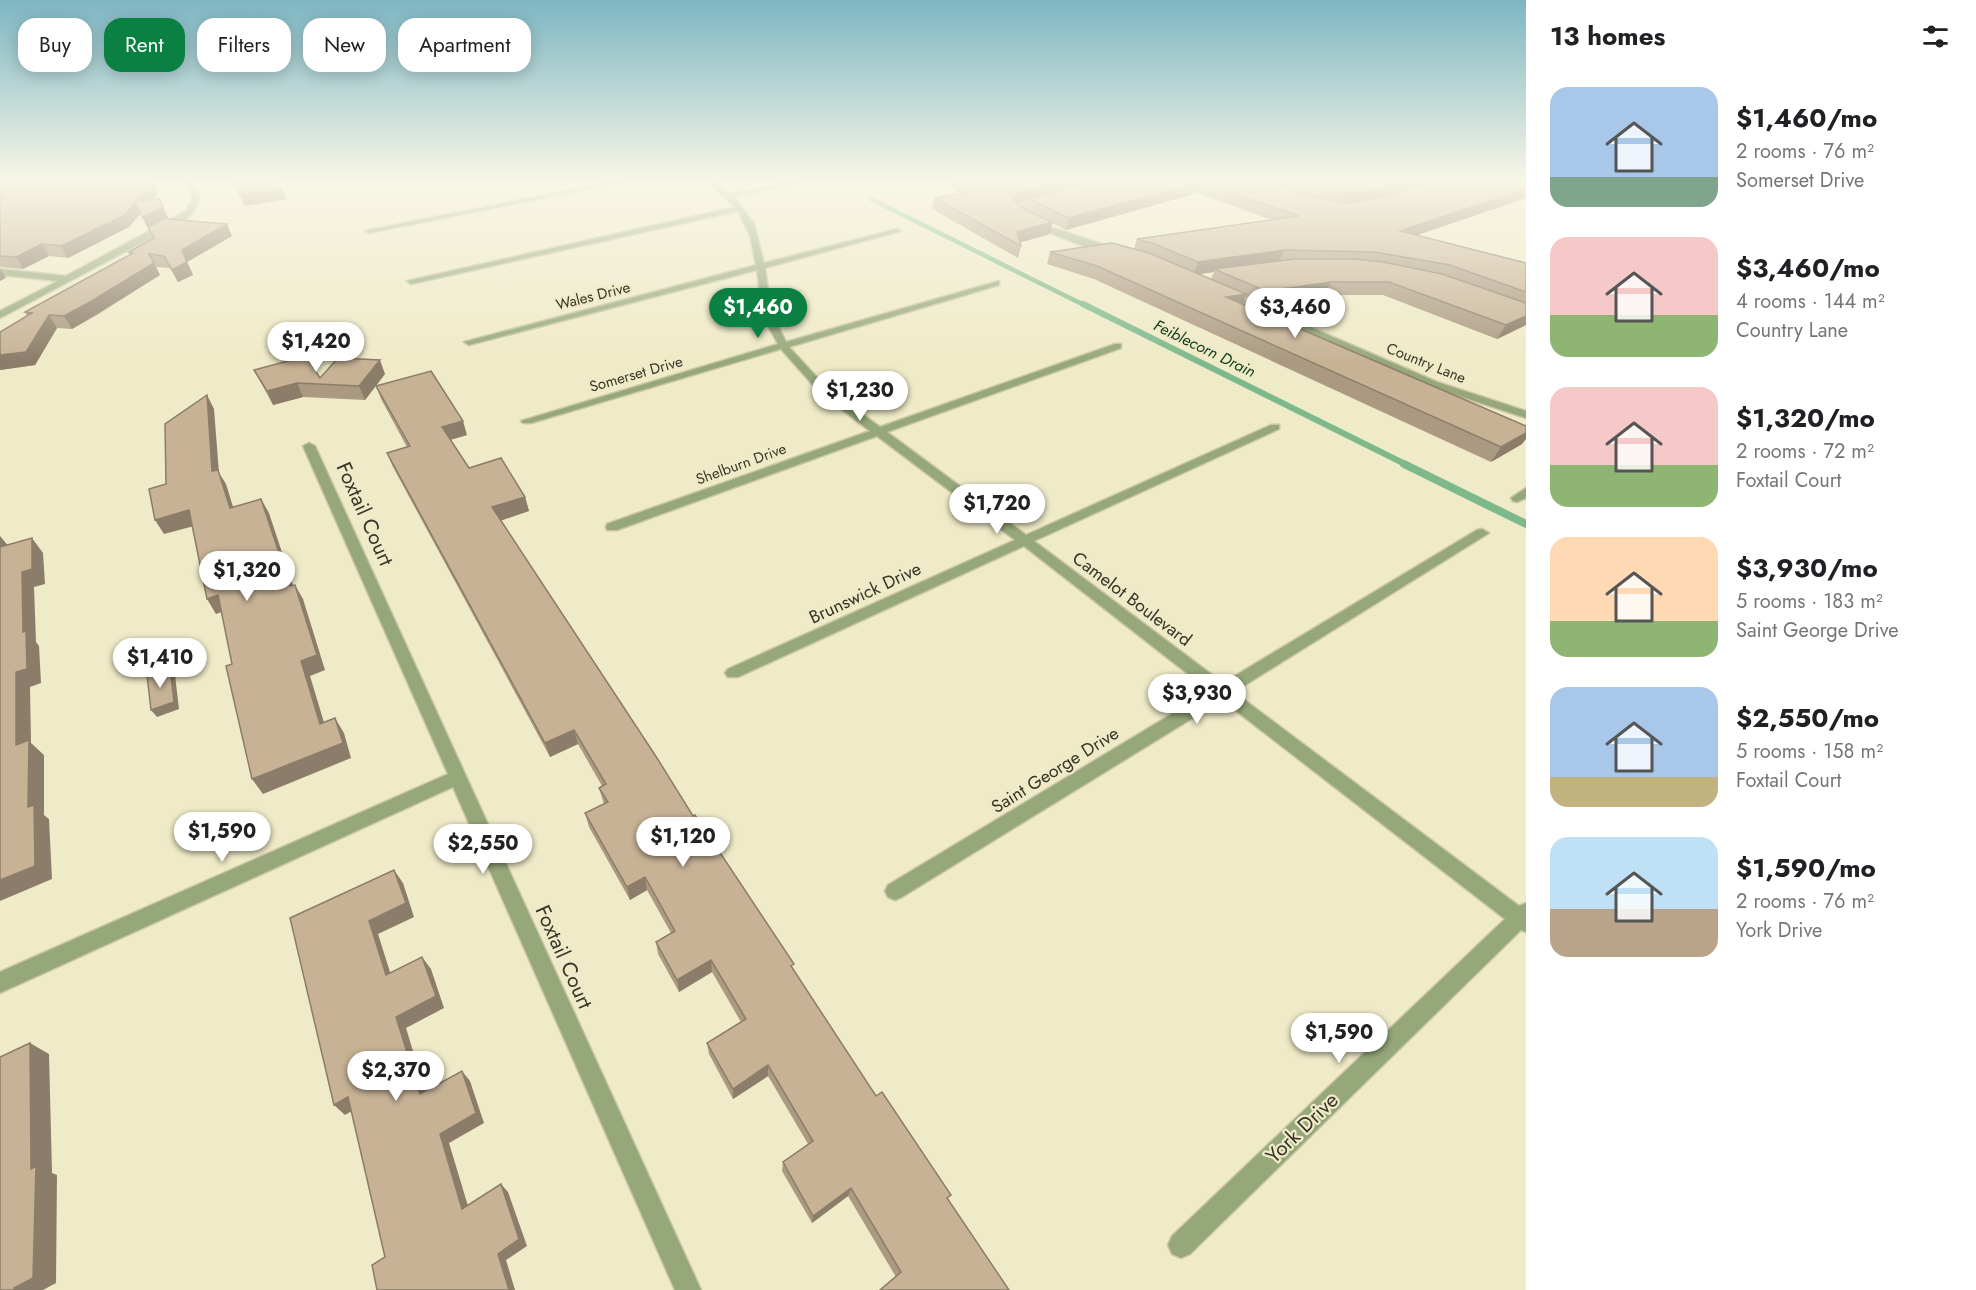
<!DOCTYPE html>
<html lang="en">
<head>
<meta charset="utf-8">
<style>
	:root { --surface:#fff; --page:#f6f6f6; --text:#202124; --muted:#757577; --accent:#0b8043 }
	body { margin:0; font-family:Jost,sans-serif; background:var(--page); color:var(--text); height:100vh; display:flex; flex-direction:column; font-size:22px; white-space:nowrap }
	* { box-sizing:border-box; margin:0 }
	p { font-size:20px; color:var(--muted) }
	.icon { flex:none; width:33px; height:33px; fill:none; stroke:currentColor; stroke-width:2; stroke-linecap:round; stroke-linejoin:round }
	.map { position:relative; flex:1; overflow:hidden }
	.details { display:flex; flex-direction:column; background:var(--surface); width:450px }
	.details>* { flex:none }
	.guide { position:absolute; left:18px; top:18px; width:570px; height:54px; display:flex; gap:12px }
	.price { position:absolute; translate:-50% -51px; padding:0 14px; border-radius:21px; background:#fff; color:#222; font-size:20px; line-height:39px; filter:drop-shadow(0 2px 3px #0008) }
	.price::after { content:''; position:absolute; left:50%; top:36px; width:18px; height:14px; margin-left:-9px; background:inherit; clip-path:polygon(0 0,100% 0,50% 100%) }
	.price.current { background:var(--accent); color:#fff }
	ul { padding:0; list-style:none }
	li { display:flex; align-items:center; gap:18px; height:150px; padding:0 24px }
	li span { display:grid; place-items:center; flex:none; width:168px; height:120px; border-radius:18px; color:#555 }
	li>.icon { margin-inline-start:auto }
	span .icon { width:72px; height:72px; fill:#fffc; stroke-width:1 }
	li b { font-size:26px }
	h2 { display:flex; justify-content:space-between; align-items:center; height:72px; padding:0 24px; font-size:26px }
	.tag { padding:0 21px; border-radius:18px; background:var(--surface); box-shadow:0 3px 15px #0003; font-size:21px; line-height:54px }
	.tag.current { background:var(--accent); color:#fff }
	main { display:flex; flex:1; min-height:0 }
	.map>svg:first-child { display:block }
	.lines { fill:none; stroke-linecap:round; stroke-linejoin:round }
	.stream-far2 { stroke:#7db98b; stroke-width:4.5 }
	.stream-far1 { stroke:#7db98b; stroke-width:6 }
	.stream { stroke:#7db98b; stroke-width:8 }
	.minor-casing { stroke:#cac6a7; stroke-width:3 }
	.minor { fill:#96a87a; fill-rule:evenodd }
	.wall { fill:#ab9981; fill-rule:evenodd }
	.shaded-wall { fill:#8b7d69 }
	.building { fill:#c7b296; stroke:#8b7d69; stroke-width:1.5 }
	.labels { text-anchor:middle; stroke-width:4.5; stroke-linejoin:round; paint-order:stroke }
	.far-street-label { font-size:15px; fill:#383628; stroke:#efeac7 }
	.far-water-label { font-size:16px; font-style:italic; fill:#0d3b1c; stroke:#efeac7 }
	.street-label { font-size:18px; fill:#383628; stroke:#efeac7 }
	.near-street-label { font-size:21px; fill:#383628; stroke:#efeac7 }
</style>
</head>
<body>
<main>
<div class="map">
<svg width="1526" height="1290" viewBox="0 0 1526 1290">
	<rect width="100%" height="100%" fill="#efeac7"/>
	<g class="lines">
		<!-- stream-far2 -->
		<path class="stream-far2" d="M871 199 1086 306"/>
		<!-- stream-far1 -->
		<path class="stream-far1" d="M1083 304 1407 465"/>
		<!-- stream -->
		<path class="stream" d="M1404 464 1526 524"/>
		<!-- minor casing -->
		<g class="minor-casing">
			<g id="minor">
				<path d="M186 182H193L200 199 192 214 183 221 0 318V311L58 281 0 275V269L66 276 186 211 192 199Z"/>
				<path d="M609 182H623L369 233 365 231Z"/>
				<path d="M708 182H715L730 194 788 182H801L734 197 754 224 764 263 897 229 901 231 765 268 771 312 786 342 999 281V285L789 347 827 388 880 427 1115 344H1121V348L887 432 1026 535 1271 425H1279V429L1034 541 1223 683 1477 530 1482 529 1489 533 1234 692 1519 906 1526 903V932L1521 930 1190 1254 1181 1258 1172 1254 1168 1245 1172 1236 1505 919 1222 700 902 897 895 900 888 897 885 891 888 885 1210 691 1024 546 738 677H728L725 673 728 669 1015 540 877 436 617 530H607L606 527 607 524 870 431 819 392 781 349 531 423H523L521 421 778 344 763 317 757 270 469 345 464 342 756 265 750 236 738 211 411 284 407 281 735 207Z"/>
				<path d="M1047 197 1050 201 1022 211 1051 227 1114 248V252C1092 253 1030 227 1014 211L1017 205Z"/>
				<path d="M1223 292H1229L1437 382 1526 411V418L1429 386 1223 296Z"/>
				<path d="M309 443 315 446 701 1290H675L453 787 0 993V972L448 774 303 446Z"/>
				<path d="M1526 488V498L1517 502 1513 501 1511 498Z"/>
			</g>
		</g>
		<!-- minor -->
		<use href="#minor" class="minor"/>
	</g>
	<!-- wall -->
	<g class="wall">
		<path d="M0 182 158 193 152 200 168 219 232 236 187 262 193 275 178 282 170 268 156 267 160 275 97 315 72 329 57 328 35 365 0 370V332L27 316 25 312 130 255 129 252 154 238 140 214 129 227 68 258 49 256 23 269 0 267Z"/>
		<path d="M232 182H278L286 199 245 206Z"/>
		<path d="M952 182H1526V198L1417 235 1526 263V325L1497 339 1383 295H1324L1261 304 1245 297 1242 304 1522 444 1491 462 1094 279 1047 264 1050 252 1134 249 1137 239 1272 220 1197 193 1066 230 1052 223 1050 234 1020 242 1021 246 1018 258 932 209 934 198 960 193 951 188ZM1426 183 1387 197 1381 198ZM1029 200 1026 211 1018 203ZM1214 272 1211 279 1199 274Z"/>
		<path d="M254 370 320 378 385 374 365 400 303 397 273 405Z"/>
		<path d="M376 386 467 435 450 440 469 468 525 497 529 511 501 520 693 816 876 1096 948 1199 1009 1290 896 1277 848 1196 812 1223 782 1171 783 1162 808 1144 768 1076 733 1099 709 1054 707 1043 741 1022 712 972 679 992 658 954 656 942 671 933 647 890 630 900 589 827 585 813 604 804 599 788 602 786 578 744 550 757 393 467 387 453 407 447 381 399Z"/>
	</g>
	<!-- shaded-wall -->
	<g class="shaded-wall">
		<path d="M153 182H154L158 193 141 213 136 201Z"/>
		<path d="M1059 182H1098L1029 199V200L1015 204 1014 200 1017 193Z"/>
		<path d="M1201 182 1197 193 1066 230 1068 218Z"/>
		<path d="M1401 182H1430L1373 200 1342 204 1347 193Z"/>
		<path d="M282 188 286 199 245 206 240 195Z"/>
		<path d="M1526 189V198L1394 243 1400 231Z"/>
		<path d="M160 199 168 218 148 229 143 217Z"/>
		<path d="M135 203 140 214 129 227 68 258 61 246Z"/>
		<path d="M1052 222 1050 234 1015 244 1017 232Z"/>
		<path d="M227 224 232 236 187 262 193 275 178 282 172 270 182 250Z"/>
		<path d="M42 244 49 256 23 269 16 257Z"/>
		<path d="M1284 250 1279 262 1214 269V272L1193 275 1198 262Z"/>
		<path d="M154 263 160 275 72 329 64 316Z"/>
		<path d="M0 269 6 278 0 281Z"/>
		<path d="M1331 282 1324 295 1261 304 1266 291Z"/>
		<path d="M1246 294 1241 307 1226 297Z"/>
		<path d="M49 315 57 328 35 365 0 370V355Z"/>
		<path d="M1526 316V325L1497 339 1506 325Z"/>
		<path d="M380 360 385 374 365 400 359 386Z"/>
		<path d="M297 383 303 397 273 405 267 391Z"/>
		<path d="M207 395 214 409 219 473 226 484 238 523 230 508 212 471Z"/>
		<path d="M463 421 467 435 446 441 442 427Z"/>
		<path d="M1526 433V439L1522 444 1491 462 1501 447Z"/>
		<path d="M525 497 529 511 497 522 492 507Z"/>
		<path d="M261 499 269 513 298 601 290 586Z"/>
		<path d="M189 510 198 525 164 534 155 520Z"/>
		<path d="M0 536 10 548 0 550Z"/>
		<path d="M32 538 43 553 45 584 34 587 36 642 39 646 41 683 30 687 31 743 44 755V815L49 819 52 879 0 901V880L28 807 16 745V672L23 632 22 572Z"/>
		<path d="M295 585 303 599 325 670 310 676 329 739 320 724 301 661Z"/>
		<path d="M218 595 227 610 216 614 207 599Z"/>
		<path d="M170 668 175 675 179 709 157 717 151 710Z"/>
		<path d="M335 718 344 733 351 758 263 794 252 779Z"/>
		<path d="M574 730 578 744 550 757 545 743Z"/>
		<path d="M394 870 403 883 414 917 378 934 395 988 386 975 369 921Z"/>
		<path d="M645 877 647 890 630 900 627 887Z"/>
		<path d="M422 957 431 969 444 1008 406 1028 429 1104 420 1094 396 1017Z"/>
		<path d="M711 960 712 972 679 992 677 980Z"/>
		<path d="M30 1043 49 1054 52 1173 57 1175 56 1283 43 1290H14L31 1169Z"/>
		<path d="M768 1065V1076L733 1099V1089Z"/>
		<path d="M462 1071 470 1081 484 1123 449 1143 471 1216 462 1209 440 1134Z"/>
		<path d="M348 1097 359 1107 345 1115 334 1105Z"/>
		<path d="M501 1184 508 1192 527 1246 506 1260 515 1290H509L498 1254Z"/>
		<path d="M851 1188 848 1196 812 1223 813 1216Z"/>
	</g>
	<!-- building -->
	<g class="building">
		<path d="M0 182H153L136 201 160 199 163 207 143 217 135 203 123 216 61 246 42 244 16 257 0 256Z"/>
		<path d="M233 182H278L282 188 240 195Z"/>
		<path d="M962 182H1059L1017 193 1014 200 1025 210 1052 222 1017 232 1021 246 934 198 977 190Z"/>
		<path d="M1091 182H1201L1068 218 1029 199Z"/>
		<path d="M1201 182H1270L1306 195 1345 203 1387 197 1430 182H1526V189L1400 231 1526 263V292L1450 265 1374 252 1284 250 1198 262 1157 245 1137 239 1299 216Z"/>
		<path d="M1295 182H1401L1379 189 1347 193 1313 189Z"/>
		<path d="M167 217 168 219 227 224 182 250 187 262 172 270 164 256 149 254 154 263 90 302 64 316 49 315 26 352 0 355V332L32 313 25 312 133 253 129 252 154 238 148 227Z"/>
		<path d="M1112 243 1149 253 1246 294 1226 297 1526 426V433L1501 447 1097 266 1050 252Z"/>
		<path d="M1295 259H1354L1383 262 1442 274 1526 303V316L1506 325 1389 282H1331L1266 291 1214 269Z"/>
		<path d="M306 356 320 378 338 358 380 360 359 386 297 383 267 391 254 370Z"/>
		<path d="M431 371 463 421 442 427 469 468 501 458 525 497 492 507 657 758 693 816 695 815 794 964 791 966 876 1096 882 1092 951 1195 947 1198 1009 1290H880L901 1272 851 1188 813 1216 783 1162 813 1141 768 1065 733 1089 707 1043 746 1019 711 960 677 980 656 942 675 931 645 877 627 887 585 813 608 802 599 788 606 784 574 730 545 743 387 453 410 446 376 386Z"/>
		<path d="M207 395 212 471 218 470 230 508 261 499 290 586 295 585 317 655 301 661 320 724 335 718 343 743 252 779 226 666 232 664 218 595 207 599 189 510 155 520 149 489 166 484 165 424Z"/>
		<path d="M32 538V569L22 572 23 632 26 631 27 669 16 672V745L29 740 28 807 34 805 35 866 0 880V547Z"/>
		<path d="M170 668 174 702 151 710 147 675Z"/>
		<path d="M394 870 406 903 369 921 386 975 422 957 436 996 396 1017 420 1094 462 1071 476 1113 440 1134 462 1209 501 1184 519 1239 498 1254 509 1290H377L372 1265 385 1257 348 1097 334 1105 290 918Z"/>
		<path d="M30 1043 31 1169 36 1166 33 1278 14 1288V1290H0V1057Z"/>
	</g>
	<!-- sky -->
	<linearGradient id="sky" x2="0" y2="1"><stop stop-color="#7db6c3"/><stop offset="0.5" stop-color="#f8f6e6"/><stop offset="1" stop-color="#f8f6e6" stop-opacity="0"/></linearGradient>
	<rect width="1526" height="362" fill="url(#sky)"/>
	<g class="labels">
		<!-- far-street labels -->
		<g class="far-street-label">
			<text transform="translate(593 296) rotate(-14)" y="5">Wales Drive</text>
			<text transform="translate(1426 363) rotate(22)" y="5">Country Lane</text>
			<text transform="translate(636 374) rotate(-16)" y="5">Somerset Drive</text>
			<text transform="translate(741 464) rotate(-20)" y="5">Shelburn Drive</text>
		</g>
		<!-- far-water labels -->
		<g class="far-water-label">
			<text transform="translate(1205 348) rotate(26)" y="6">Feiblecorn Drain</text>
		</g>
		<!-- street labels -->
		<g class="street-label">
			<text transform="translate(865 593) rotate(-25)" y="6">Brunswick Drive</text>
			<text transform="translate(1132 599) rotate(37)" y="6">Camelot Boulevard</text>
			<text transform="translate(1055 770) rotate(-32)" y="6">Saint George Drive</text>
		</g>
		<!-- near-street labels -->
		<g class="near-street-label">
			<text transform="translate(365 514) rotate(66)" y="7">Foxtail Court</text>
			<text transform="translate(564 957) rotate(66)" y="7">Foxtail Court</text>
			<text transform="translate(1302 1128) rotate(-44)" y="7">York Drive</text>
		</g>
	</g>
</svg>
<b class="price current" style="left:758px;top:339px">$1,460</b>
<b class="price" style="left:1295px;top:339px">$3,460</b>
<b class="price" style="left:316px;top:373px">$1,420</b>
<b class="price" style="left:860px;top:422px">$1,230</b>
<b class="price" style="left:997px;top:535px">$1,720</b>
<b class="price" style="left:247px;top:602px">$1,320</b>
<b class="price" style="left:160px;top:689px">$1,410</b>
<b class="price" style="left:1197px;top:725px">$3,930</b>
<b class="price" style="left:222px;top:863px">$1,590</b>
<b class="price" style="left:683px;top:868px">$1,120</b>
<b class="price" style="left:483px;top:875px">$2,550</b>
<b class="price" style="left:1339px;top:1064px">$1,590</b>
<b class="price" style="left:396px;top:1102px">$2,370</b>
<div class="guide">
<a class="tag">Buy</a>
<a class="tag current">Rent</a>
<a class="tag">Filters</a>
<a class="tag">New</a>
<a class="tag">Apartment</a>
</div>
</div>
<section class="details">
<h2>13 homes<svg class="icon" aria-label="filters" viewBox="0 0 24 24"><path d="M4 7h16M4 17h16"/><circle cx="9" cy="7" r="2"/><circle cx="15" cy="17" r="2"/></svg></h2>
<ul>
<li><span style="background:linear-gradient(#a9c7e8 75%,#7fa58c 0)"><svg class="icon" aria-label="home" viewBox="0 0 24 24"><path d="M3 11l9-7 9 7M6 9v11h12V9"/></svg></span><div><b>$1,460/mo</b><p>2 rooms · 76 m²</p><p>Somerset Drive</p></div></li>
<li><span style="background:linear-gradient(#f6c9c9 65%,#8fb573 0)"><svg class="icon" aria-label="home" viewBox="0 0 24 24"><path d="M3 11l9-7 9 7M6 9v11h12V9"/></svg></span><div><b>$3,460/mo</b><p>4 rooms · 144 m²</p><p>Country Lane</p></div></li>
<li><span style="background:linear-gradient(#f6c9c9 65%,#8fb573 0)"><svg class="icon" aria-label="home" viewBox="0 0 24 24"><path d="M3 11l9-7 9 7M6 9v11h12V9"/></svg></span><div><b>$1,320/mo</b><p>2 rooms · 72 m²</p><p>Foxtail Court</p></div></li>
<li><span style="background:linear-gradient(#ffd9b3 70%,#8fb573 0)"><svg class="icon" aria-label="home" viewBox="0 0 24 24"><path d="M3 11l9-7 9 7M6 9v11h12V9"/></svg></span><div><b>$3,930/mo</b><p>5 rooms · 183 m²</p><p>Saint George Drive</p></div></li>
<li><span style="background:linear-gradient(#a9c7e8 75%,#c2b280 0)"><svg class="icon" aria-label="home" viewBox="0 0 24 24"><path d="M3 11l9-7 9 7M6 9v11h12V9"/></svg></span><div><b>$2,550/mo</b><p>5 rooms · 158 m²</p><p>Foxtail Court</p></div></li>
<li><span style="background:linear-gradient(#bfe0f5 60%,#b9a48a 0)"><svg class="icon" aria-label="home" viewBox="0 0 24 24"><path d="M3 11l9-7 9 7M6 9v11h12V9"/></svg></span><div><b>$1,590/mo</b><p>2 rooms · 76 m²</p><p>York Drive</p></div></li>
</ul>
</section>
</main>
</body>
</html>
